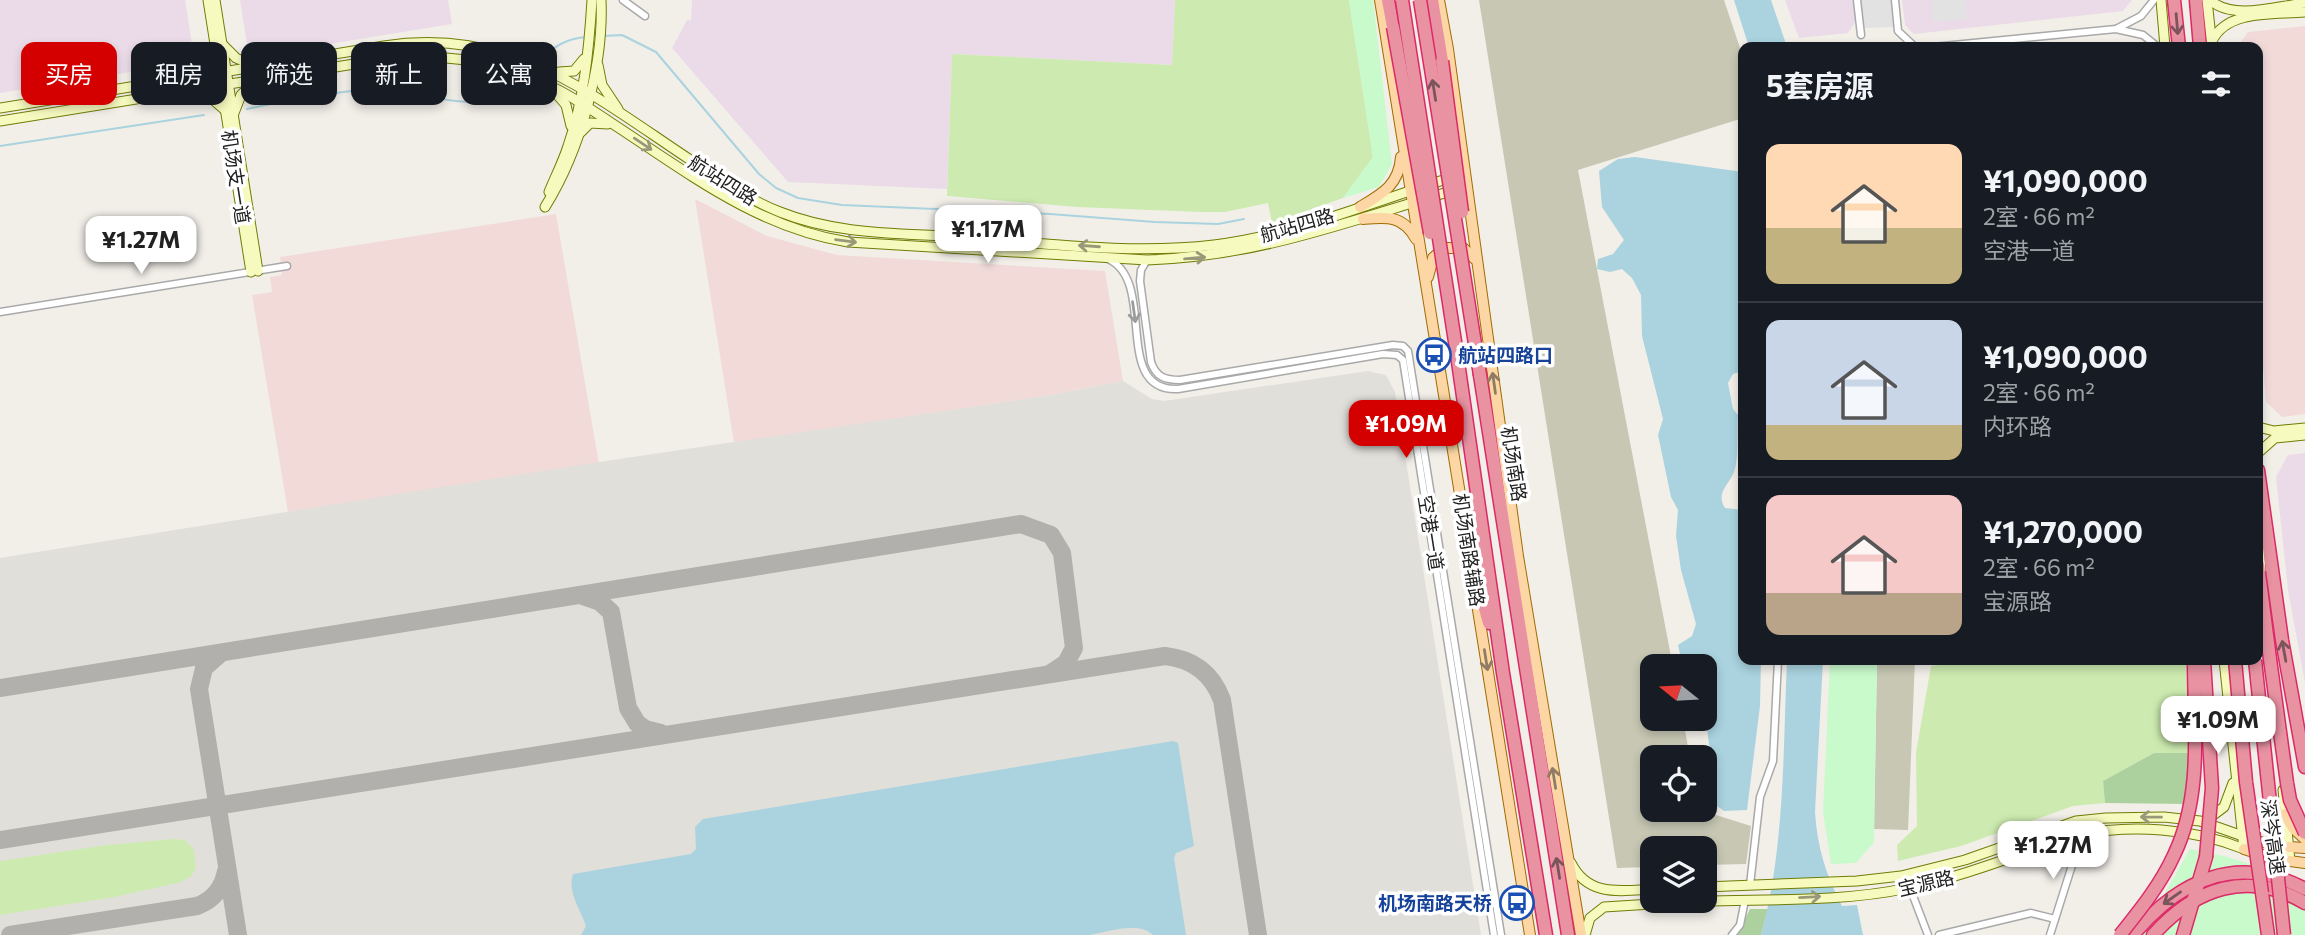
<!DOCTYPE html>
<html lang="zh">
<head>
<meta charset="utf-8">
<style>
	:root { --surface:#171b24; --page:#20242c; --text:#f1f3f6; --muted:#9ea1a6; --line:#363941; --accent:#d40000 }
	body { margin:0; font-family:Commissioner,"Noto Sans SC",sans-serif; background:var(--page); color:var(--text); height:100vh; display:flex; flex-direction:column; font-size:26px; white-space:nowrap }
	* { box-sizing:border-box; margin:0 }
	p { font-size:23px; color:var(--muted) }
	.icon { flex:none; width:38px; height:38px; fill:none; stroke:currentColor; stroke-width:2; stroke-linecap:round; stroke-linejoin:round }
	.map { position:relative; flex:1; overflow:hidden }
	.drawer { position:absolute; left:1738px; top:42px; width:525px; height:623px; display:flex; flex-direction:column; background:var(--surface); border-radius:14px; box-shadow:0 4px 10px #0003 }
	.drawer>* { flex:none }
	.guide { position:absolute; left:21px; top:42px; width:665px; height:63px; display:flex; gap:14px }
	.needle { width:46px; rotate:288deg }
	.buttons { position:absolute; left:1640px; top:654px; display:grid; gap:14px }
	.buttons a { display:grid; place-items:center; width:77px; height:77px; border-radius:14px; background:var(--surface); box-shadow:0 4px 10px #0003; font-size:35px }
	.price { position:absolute; translate:-50% -60px; padding:0 16px; border-radius:14px; background:#fff; color:#222; font-size:23px; line-height:46px; filter:drop-shadow(0 2px 4px #0008) }
	.price::after { content:''; position:absolute; left:50%; top:42px; width:21px; height:16px; margin-left:-10px; background:inherit; clip-path:polygon(0 0,100% 0,50% 100%) }
	.price.current { background:var(--accent); color:#fff }
	ul { padding:0; list-style:none }
	li { display:flex; align-items:center; gap:21px; height:175px; padding:0 28px }
	li+li { border-top:2px solid var(--line) }
	li span { display:grid; place-items:center; flex:none; width:196px; height:140px; border-radius:14px; color:#555 }
	li>.icon { margin-inline-start:auto }
	span .icon { width:84px; height:84px; fill:#fffc; stroke-width:1 }
	li b { font-size:30px }
	h2 { display:flex; justify-content:space-between; align-items:center; height:84px; padding:0 28px; font-size:30px }
	.chip { padding:0 24px; border-radius:14px; background:var(--surface); box-shadow:0 4px 10px #0003; font-size:24px; line-height:63px }
	.chip.current { background:var(--accent); color:#fff }
	.map>svg:first-child { display:block }
	.commercial { fill:#f2dad9 }
	.industrial { fill:#ebdbe8 }
	.airport { fill:#e1dfda }
	.construction { fill:#c7c7b4 }
	.grass { fill:#cdebb0 }
	.forest { fill:#add19e }
	.park { fill:#c8facc }
	.parking { fill:#e2e2e2 }
	.water { fill:#aad3df }
	.lines { fill:none; stroke-linecap:round; stroke-linejoin:round }
	.stream { stroke:#aad3df; stroke-width:2 }
	.taxiway { stroke:#b1b0ac; stroke-width:18 }
	.street-casing { stroke:#a9a9a9; stroke-width:9 }
	.secondary-casing { stroke:#707d05; stroke-width:11 }
	.primary-casing { stroke:#a06b00; stroke-width:12 }
	.highway-casing { stroke:#dc2a67; stroke-width:15 }
	.street { stroke:#fff; stroke-width:6 }
	.secondary { stroke:#f7fabf; stroke-width:9 }
	.primary { stroke:#fcd6a4; stroke-width:10 }
	.highway { stroke:#e892a2; stroke-width:12 }
	.highway-bridge-casing { stroke:#dc2a67; stroke-width:15; stroke-linecap:butt }
	.highway-bridge { stroke:#e892a2; stroke-width:12 }
	.oneway { stroke:#7b545c }
	.oneway2 { stroke:#979978 }
	.oneway3 { stroke:#9c9c9c }
	.oneway4 { stroke:#8f7c63 }
	.labels { text-anchor:middle; stroke-width:7; stroke-linejoin:round; paint-order:stroke }
	.street-label { font-size:19px; fill:#222; stroke:#fff }
	.transit-label { font-size:19px; font-weight:bold; fill:#164399; stroke:#fff; text-anchor:start }
</style>
</head>
<body>
<div class="map">
<svg width="2305" height="935" viewBox="0 0 2305 935">
	<rect width="100%" height="100%" fill="#f2efe9"/>
	<!-- commercial -->
	<g class="commercial">
		<path d="M2305 26V414L2282 417 2266 402 2258 308V47H2237L2248 32Z"/>
		<path d="M695 199 767 236 837 255 1105 271 1123 381 1045 396 734 443Z"/>
		<path d="M556 214 599 464 288 512 252 295 272 292 270 277 282 275 280 257Z"/>
	</g>
	<!-- industrial -->
	<g class="industrial">
		<path d="M0 0H185L193 51 182 64 0 93Z"/>
		<path d="M240 0H448L452 24 249 57Z"/>
		<path d="M692 0H1175L1172 65 952 54 947 189 788 182 672 48 687 20H691Z"/>
		<path d="M1785 0H1854L1856 21 1848 33 1799 38Z"/>
		<path d="M1902 0H2132L2123 11 1914 34 1905 25Z"/>
		<path d="M2305 453V683L2288 590 2276 477 2288 455Z"/>
	</g>
	<!-- airport -->
	<path class="airport" d="M1368 371 1386 375 1395 392 1481 935H0V558L579 465 1045 396 1123 381 1152 399 1164 401Z"/>
	<!-- construction -->
	<g class="construction">
		<path d="M1479 0H1724L1743 57V118L1578 170 1673 667H1652V719H1683L1690 758H1652V810H1700L1751 826 1746 864 1705 865 1704 849H1652V867L1617 868Z"/>
		<path d="M1877 660H1915L1908 830 1874 829Z"/>
	</g>
	<!-- grass -->
	<g class="grass">
		<path d="M1175 0H1349L1373 157 1343 198 1272 223 1268 203 1225 212H1200L1077 207 947 196 952 54 1172 65Z"/>
		<path d="M1980 660H2186L2189 753H2154L2103 781 2105 803 2073 806 1961 846 1898 861 1897 845 1917 826 1916 753 1931 666Z"/>
		<path d="M174 839 185 840 194 850 196 868 191 876 181 882 115 897 0 915V861L107 845Z"/>
	</g>
	<!-- forest -->
	<g class="forest">
		<path d="M2154 753H2189L2186 804 2105 803 2103 781Z"/>
		<path d="M1750 909H1768L1761 935H1737Z"/>
	</g>
	<!-- park -->
	<g class="park">
		<path d="M1349 0H1373L1392 164 1379 187 1343 198 1373 157Z"/>
		<path d="M1830 660H1877L1874 842 1856 863 1831 864 1823 812Z"/>
		<path d="M2190 849 2224 856 2305 881V935H2141Z"/>
	</g>
	<!-- parking -->
	<g class="parking">
		<path d="M1861 0H1891L1894 27 1864 28Z"/>
		<path d="M1931 0H1965L1967 19 1933 22Z"/>
	</g>
	<!-- water -->
	<g class="water">
		<path d="M1734 0H1771L1787 47H1749Z"/>
		<path d="M1635 157 1743 172V371L1733 374 1728 383 1733 409 1738 415C1737 429 1739 460 1734 472 1729 485 1715 493 1725 508L1743 510V660H1761L1760 706 1747 810 1724 811 1717 806 1705 713 1704 667H1697L1695 660 1680 654 1678 645 1692 636 1696 624 1681 570 1676 536 1678 510 1671 497 1658 435 1663 419 1642 336 1641 295 1632 278 1622 269 1610 272 1597 269 1598 259 1613 254 1624 240 1602 207 1599 171 1618 159Z"/>
		<path d="M1787 660H1823L1815 812C1817 846 1826 876 1842 906L1857 905 1863 935H1761C1785 847 1783 750 1787 660Z"/>
		<path d="M1173 741 1178 743 1194 846 1176 853 1174 858 1186 935H1153C1139 921 1107 932 1090 935H581L586 926C581 910 567 893 573 874L691 854 696 849 695 827 703 819Z"/>
	</g>
	<g class="lines">
		<!-- stream -->
		<g class="stream">
			<path d="M603 36 622 35 656 52 759 174 776 188 798 198 842 205 1050 214 1155 222 1218 224 1244 219"/>
			<path d="M538 62C553 47 566 38 587 37"/>
			<path d="M247 109C288 100 332 92 374 89 427 86 478 126 522 79"/>
			<path d="M0 146 204 115"/>
		</g>
		<!-- taxiway -->
		<g class="taxiway">
			<path d="M583 596 600 602 611 612 628 708 637 723 645 729 661 733"/>
			<path d="M221 653 204 668 199 689 238 935"/>
			<path d="M0 688 1021 524 1051 535 1062 553 1074 648 1066 663 1051 673"/>
			<path d="M0 840 1165 656C1193 659 1212 673 1222 700L1258 935"/>
			<path d="M10 935 197 906C213 900 223 888 226 871"/>
		</g>
		<!-- street casing -->
		<g class="street-casing">
			<g id="street">
				<path d="M623 0 645 16"/>
				<path d="M1857 0 1861 35"/>
				<path d="M1895 0 1898 31 1915 47"/>
				<path d="M2118 28 2141 16 2154 0"/>
				<path d="M1933 47 2116 29 2143 35 2158 47"/>
				<path d="M1108 259C1158 281 1111 392 1178 389L1383 354 1397 355 1403 360 1494 935"/>
				<path d="M1147 260 1141 270 1140 281 1151 362C1156 377 1165 380 1180 380L1393 345 1403 346 1408 351 1501 935"/>
				<path d="M0 312 287 266"/>
				<path d="M1750 885 1760 797 1773 761 1778 660"/>
				<path d="M1910 888 1928 935"/>
				<path d="M1732 935 1740 925 1745 900"/>
				<path d="M1939 935 2031 913 2055 919"/>
				<path d="M2050 935 2074 859 2076 821"/>
			</g>
		</g>
		<!-- secondary casing -->
		<g class="secondary-casing">
			<g id="secondary">
				<path d="M208 0 251 272"/>
				<path d="M215 0 258 271"/>
				<path d="M2161 0 2165 47"/>
				<path d="M2207 0 2212 47"/>
				<path d="M2210 0C2233 21 2277 6 2305 3"/>
				<path d="M2212 41C2227 9 2275 15 2305 12"/>
				<path d="M223 45 236 58 254 66"/>
				<path d="M598 65 602 85 618 109"/>
				<path d="M559 72 574 71 584 59"/>
				<path d="M192 75 206 64 214 45"/>
				<path d="M553 90 566 105 571 126"/>
				<path d="M190 92 210 97 225 110"/>
				<path d="M0 108 384 46C513 26 592 95 692 161 721 180 749 200 780 212 837 235 900 233 959 237 1043 243 1130 255 1214 245 1296 235 1374 201 1453 177"/>
				<path d="M234 113 241 95 257 79"/>
				<path d="M0 121 379 60C422 55 464 56 505 68 545 79 579 101 613 124 688 173 758 228 848 242L1147 260C1261 256 1348 221 1455 190"/>
				<path d="M581 132 590 123 608 124"/>
				<path d="M549 192C555 177 563 162 568 146 584 100 589 49 592 0"/>
				<path d="M545 207C580 151 604 66 601 0"/>
				<path d="M2258 427 2274 431 2305 428"/>
				<path d="M2258 453 2275 438 2305 435"/>
				<path d="M2258 530 2261 570"/>
				<path d="M2283 790 2290 861"/>
				<path d="M2208 819 2224 807 2233 783"/>
				<path d="M1571 863C1588 897 1620 891 1652 889"/>
				<path d="M1704 887 1857 881 1901 876 1965 860 2076 821 2106 818 2164 817 2200 821 2257 841 2289 847"/>
				<path d="M1704 901C1770 899 1844 902 1908 888 1966 876 2021 853 2077 835 2132 824 2192 828 2244 849L2224 660"/>
				<path d="M1585 935 1590 918 1604 907 1700 901"/>
			</g>
		</g>
		<!-- primary casing -->
		<g class="primary-casing">
			<g id="primary">
				<path d="M1380 0 1470 556"/>
				<path d="M1439 0 1448 49 1518 556 1581 935"/>
				<path d="M1360 207C1382 194 1399 185 1401 157"/>
				<path d="M1363 219C1387 217 1403 215 1416 239"/>
				<path d="M1428 277 1433 258 1444 248H1463L1475 259"/>
				<path d="M1475 591 1530 935"/>
				<path d="M2285 814 2293 828 2305 839"/>
				<path d="M2289 847 2305 848"/>
				<path d="M2244 849 2275 859 2305 863"/>
			</g>
		</g>
		<!-- highway casing -->
		<g class="highway-casing">
			<g id="highway">
				<path d="M1388 0 1393 27"/>
				<path d="M1432 0 1442 61"/>
				<path d="M2174 0 2179 47"/>
				<path d="M2196 0 2200 47"/>
				<path d="M1456 348 1503 673 1546 935"/>
				<path d="M1480 375 1568 935"/>
				<path d="M2258 470 2282 640 2305 767"/>
				<path d="M1469 550 1489 623"/>
				<path d="M2258 565 2270 659"/>
				<path d="M2262 893 2268 935"/>
				<path d="M2133 935C2179 880 2237 853 2305 889"/>
				<path d="M2153 935C2195 888 2248 869 2305 903"/>
				<path d="M2183 935 2206 857"/>
			</g>
		</g>
		<!-- street -->
		<use href="#street" class="street"/>
		<!-- secondary -->
		<use href="#secondary" class="secondary"/>
		<!-- primary -->
		<use href="#primary" class="primary"/>
		<!-- highway -->
		<use href="#highway" class="highway"/>
		<!-- highway-bridge casing -->
		<g class="highway-bridge-casing">
			<g id="highway-bridge">
				<path d="M1402 0 1456 348"/>
				<path d="M1420 0 1480 375"/>
				<path d="M1393 27 1430 233"/>
				<path d="M1442 61 1462 212"/>
				<path d="M2270 659 2287 783 2290 800 2305 833"/>
				<path d="M2204 660 2212 788 2206 857"/>
				<path d="M2235 660 2246 782 2262 893"/>
				<path d="M2255 660 2284 935"/>
				<path d="M2120 935C2140 910 2161 884 2174 855 2203 795 2194 725 2194 660"/>
			</g>
		</g>
		<!-- highway-bridge -->
		<use href="#highway-bridge" class="highway-bridge"/>
	</g>
	<!-- one-way arrows -->
	<defs><path id="oneway-shaft" d="M-6 0H5M1.5-3L5.5 0L1.5 3" fill="none" stroke-width="1.6" stroke-linecap="round" stroke-linejoin="round" transform="scale(1.75)"/></defs>
	<g class="oneway">
		<use href="#oneway-shaft" transform="translate(2177 24) rotate(85)"/>
		<use href="#oneway-shaft" transform="translate(1434 90) rotate(-99)"/>
		<use href="#oneway-shaft" transform="translate(2284 651) rotate(-100)"/>
		<use href="#oneway-shaft" transform="translate(1558 868) rotate(-99)"/>
		<use href="#oneway-shaft" transform="translate(2172 898) rotate(145)"/>
	</g>
	<g class="oneway2">
		<use href="#oneway-shaft" transform="translate(643 144) rotate(34)"/>
		<use href="#oneway-shaft" transform="translate(846 241) rotate(7)"/>
		<use href="#oneway-shaft" transform="translate(1089 246) rotate(-176)"/>
		<use href="#oneway-shaft" transform="translate(1195 258) rotate(-5)"/>
		<use href="#oneway-shaft" transform="translate(2151 817) rotate(-179)"/>
		<use href="#oneway-shaft" transform="translate(1810 897) rotate(-3)"/>
	</g>
	<use class="oneway3" href="#oneway-shaft" transform="translate(1134 312) rotate(82)"/>
	<g class="oneway4">
		<use href="#oneway-shaft" transform="translate(1494 383) rotate(-98)"/>
		<use href="#oneway-shaft" transform="translate(1486 660) rotate(81)"/>
		<use href="#oneway-shaft" transform="translate(1554 778) rotate(-99)"/>
	</g>
	<!-- icons -->
	<defs>
		<g id="bus-ring" transform="scale(1.75)"><circle r="9.5" fill="#fff" stroke="#1a4fb4" stroke-width="1.5"/><path d="M-5-6H5V4H4V6H2V4H-2V6H-4V4H-5ZM-3.5-4V0h7V-4ZM-3.5 1.2v1.5H-2V1.2ZM2 1.2v1.5H3.5V1.2Z" fill="#1a4fb4"/></g>
	</defs>
	<g fill-rule="evenodd">
		<use href="#bus-ring" x="1434" y="355"/>
		<use href="#bus-ring" x="1517" y="903"/>
	</g>
	<g class="labels">
		<!-- street labels -->
		<g class="street-label">
			<text transform="translate(236 177) rotate(81)" y="7">机场支一道</text>
			<text transform="translate(723 180) rotate(32)" y="7">航站四路</text>
			<text transform="translate(1297 225) rotate(-16)" y="7">航站四路</text>
			<text transform="translate(1514 464) rotate(81)" y="7">机场南路</text>
			<text transform="translate(1431 533) rotate(81)" y="7">空港一道</text>
			<text transform="translate(1469 550) rotate(81)" y="7">机场南路辅路</text>
			<text transform="translate(2273 837) rotate(82)" y="7">深岑高速</text>
			<text transform="translate(1926 883) rotate(-13)" y="7">宝源路</text>
		</g>
		<!-- transit labels -->
		<g class="transit-label">
			<text x="1458" y="362">航站四路口</text>
			<text x="1492" y="910" text-anchor="end">机场南路天桥</text>
		</g>
	</g>
</svg>
<div class="buttons">
<a><svg class="needle" viewBox="-14 -14 28 28"><path d="M0-13l5 13h-10z" fill="#e53935"/><path d="M0 13l5-13h-10z" fill="#9ea1a6"/></svg></a>
<a><svg class="icon" aria-label="locate" viewBox="0 0 24 24"><circle cx="12" cy="12" r="6"/><path d="M12 2v4M12 18v4M2 12h4M18 12h4"/></svg></a>
<a><svg class="icon" aria-label="layers" viewBox="0 0 24 24"><path d="M12 4l9 5-9 5-9-5zM3 14l9 5 9-5"/></svg></a>
</div>
<b class="price" style="left:988px;top:265px">¥1.17M</b>
<b class="price" style="left:141px;top:276px">¥1.27M</b>
<b class="price current" style="left:1406px;top:460px">¥1.09M</b>
<b class="price" style="left:2218px;top:756px">¥1.09M</b>
<b class="price" style="left:2053px;top:881px">¥1.27M</b>
<div class="guide">
<a class="chip current">买房</a>
<a class="chip">租房</a>
<a class="chip">筛选</a>
<a class="chip">新上</a>
<a class="chip">公寓</a>
</div>
<section class="drawer">
<h2>5套房源<svg class="icon" aria-label="filters" viewBox="0 0 24 24"><path d="M4 7h16M4 17h16"/><circle cx="9" cy="7" r="2"/><circle cx="15" cy="17" r="2"/></svg></h2>
<ul>
<li><span style="background:linear-gradient(#ffd9b3 60%,#c2b280 0)"><svg class="icon" aria-label="home" viewBox="0 0 24 24"><path d="M3 11l9-7 9 7M6 9v11h12V9"/></svg></span><div><b>¥1,090,000</b><p>2室 · 66 m²</p><p>空港一道</p></div></li>
<li><span style="background:linear-gradient(#c9d6e8 75%,#c2b280 0)"><svg class="icon" aria-label="home" viewBox="0 0 24 24"><path d="M3 11l9-7 9 7M6 9v11h12V9"/></svg></span><div><b>¥1,090,000</b><p>2室 · 66 m²</p><p>内环路</p></div></li>
<li><span style="background:linear-gradient(#f6c9c9 70%,#b9a48a 0)"><svg class="icon" aria-label="home" viewBox="0 0 24 24"><path d="M3 11l9-7 9 7M6 9v11h12V9"/></svg></span><div><b>¥1,270,000</b><p>2室 · 66 m²</p><p>宝源路</p></div></li>
</ul>
</section>
</div>
</body>
</html>
